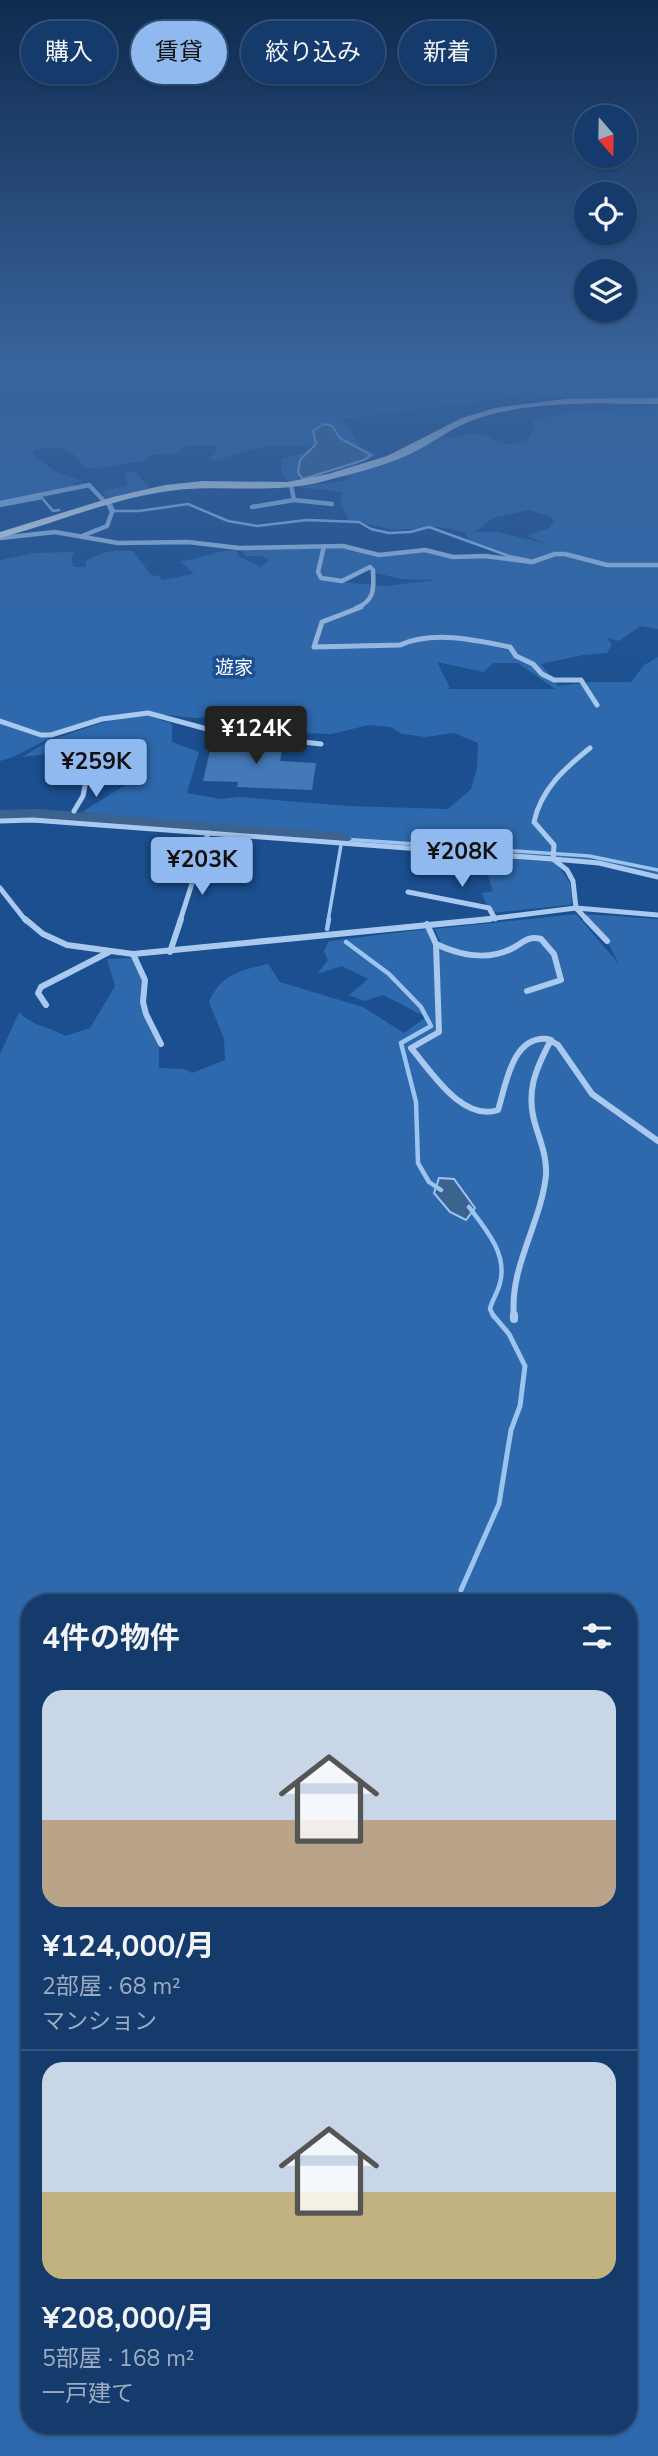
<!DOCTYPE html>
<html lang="ja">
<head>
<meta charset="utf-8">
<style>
	:root { --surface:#143b6b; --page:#1d4271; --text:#f1f3f6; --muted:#9dadc1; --line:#33557e; --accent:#90b9f0 }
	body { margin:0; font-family:"Nunito Sans","Noto Sans JP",sans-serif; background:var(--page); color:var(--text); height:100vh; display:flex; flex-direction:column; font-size:26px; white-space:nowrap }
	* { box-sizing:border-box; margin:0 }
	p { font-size:23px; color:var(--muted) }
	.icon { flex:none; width:38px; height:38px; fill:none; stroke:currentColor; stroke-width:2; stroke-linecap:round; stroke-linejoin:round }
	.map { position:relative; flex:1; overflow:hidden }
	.details { position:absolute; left:21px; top:1594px; width:616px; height:840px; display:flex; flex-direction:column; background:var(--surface); border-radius:28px; box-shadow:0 2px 5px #0004,0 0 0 2px var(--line) }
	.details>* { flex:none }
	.hud { position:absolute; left:21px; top:21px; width:616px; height:63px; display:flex; gap:14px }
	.needle { width:46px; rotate:160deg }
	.fabs { position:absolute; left:574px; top:105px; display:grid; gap:14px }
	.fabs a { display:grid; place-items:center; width:63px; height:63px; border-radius:50%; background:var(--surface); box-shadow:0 2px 5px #0004,0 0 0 2px var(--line); font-size:35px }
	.price { position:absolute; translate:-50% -60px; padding:0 16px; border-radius:7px; background:var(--accent); color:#111; font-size:23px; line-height:46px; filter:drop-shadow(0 2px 4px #0008) }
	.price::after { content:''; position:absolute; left:50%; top:42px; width:21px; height:16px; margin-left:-10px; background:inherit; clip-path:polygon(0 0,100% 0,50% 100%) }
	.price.current { background:#222; color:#fff }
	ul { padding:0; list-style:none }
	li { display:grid; align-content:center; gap:14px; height:371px; padding:0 21px }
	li+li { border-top:2px solid var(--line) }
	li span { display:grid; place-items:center; height:217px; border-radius:21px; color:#555 }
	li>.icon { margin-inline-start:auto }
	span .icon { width:126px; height:126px; fill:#fffc; stroke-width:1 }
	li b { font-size:30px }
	h2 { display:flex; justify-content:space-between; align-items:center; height:84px; padding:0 21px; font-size:30px }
	.chip { padding:0 24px; border-radius:32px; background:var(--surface); box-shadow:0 2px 5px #0004,0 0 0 2px var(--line); font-size:24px; line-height:63px }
	.chip.current { background:var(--accent); color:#111 }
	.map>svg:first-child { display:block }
	.green { fill:#2e69ad; fill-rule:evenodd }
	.water { fill:#3c6290; stroke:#9cc4f0; stroke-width:2 }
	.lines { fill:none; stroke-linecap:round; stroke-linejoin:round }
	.stream-far3 { stroke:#9cc4f0; stroke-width:2.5 }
	.stream-far2 { stroke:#9cc4f0; stroke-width:3.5 }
	.stream-far1 { stroke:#9cc4f0; stroke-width:4.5 }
	.stream { stroke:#9cc4f0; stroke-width:5 }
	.river { fill:#3c6290; fill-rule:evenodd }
	.building { fill:#4478b7 }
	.minor-far3 { stroke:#a9c9ee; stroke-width:4.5 }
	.minor-far2 { stroke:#a9c9ee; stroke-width:5 }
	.minor-far1 { stroke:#a9c9ee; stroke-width:6 }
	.minor { stroke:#a9c9ee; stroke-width:8 }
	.primary { fill:#f0f6ff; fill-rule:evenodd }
	.labels { text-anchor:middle; stroke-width:7; stroke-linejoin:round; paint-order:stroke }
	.far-quarter-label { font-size:19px; fill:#fff; stroke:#1b4f8f }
</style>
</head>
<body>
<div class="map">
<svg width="658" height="2456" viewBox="0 0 658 2456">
	<rect width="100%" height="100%" fill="#1b4f8f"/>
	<!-- green -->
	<g class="green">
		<path d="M0 361H658V629L640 626 619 641 607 638 612 645 607 653 583 655 541 664 558 686 592 682H631L644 665 658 657V877L626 869 554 860 570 883 572 902 569 905 491 913 481 893 493 891 487 874 499 870 492 856 455 851 0 820V813L13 811 115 816 82 812 138 777 116 754 91 749 22 757 50 740 114 719 122 714 42 736 49 739 13 757 0 761V560L34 553 74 552 71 561 74 567H86V561C102 551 114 550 133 551L152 576 157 575 163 580 194 574 180 561C201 560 215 550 237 550L238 556 261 567 269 560 262 556H246L239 548 253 550 311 546 320 548 321 551 325 546 387 555 413 551 453 557 512 560 471 542 464 532 439 527 395 530 348 520 340 500 343 492 298 487C315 483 332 485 349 479L342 475 440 435C459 441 459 433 473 434 498 434 495 452 528 440L534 428 532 420C572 409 613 412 654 405V401L583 402 547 395 525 400 514 397 339 419 348 425 360 446 377 455 351 467 288 482C280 474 280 469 282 459L307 452 302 457 297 473 303 479 364 460 370 453 358 446 313 431 316 444C304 449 290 445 277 446 255 447 236 454 215 461L209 458 216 453 217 445 184 446 177 454 149 455 147 460 98 469 84 467C71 445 56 446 34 450V455L57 473 83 481 73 483 75 486 0 501ZM529 510 549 516 554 521 549 528 527 536 544 543 498 532H475L493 518ZM371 568 372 572 401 579 436 580 385 586 331 581 351 578ZM437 662 483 672 494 663H518L555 689H448L450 688ZM148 713 195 718 271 715 299 733 331 734 369 725 391 727 402 734 426 737 454 733 478 743 477 768 471 789 448 809 347 806 240 797 220 799 187 793 199 752 172 742V724L146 714Z"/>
		<path d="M135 471 150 489 108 499 102 491 127 485 124 473Z"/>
		<path d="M576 914 619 964 609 945 584 914 658 919V2456H0V1054L19 1012C33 1027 49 1026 65 1036L90 1028 115 986 107 959 135 958 145 980 143 1004 159 1047V1068L184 1069 192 1073 225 1060 224 1039 209 1002C220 975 241 970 268 964L280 982 363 1007 404 1033 426 1017 383 995 364 1001 349 995 368 979 342 966 317 974 328 960 324 951 329 941 427 929 436 944 440 942 435 929ZM30 1603H628V2426H30Z"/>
	</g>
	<!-- water -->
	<g class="water">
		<path d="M324 424 332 426 340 438 371 455 364 460 303 479 298 473 300 460 316 444 313 431Z"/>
		<path d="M439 1178 454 1179 475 1208 466 1220 450 1212 434 1193Z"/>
	</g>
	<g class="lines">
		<!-- stream-far3 -->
		<g class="stream-far3">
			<path d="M110 502 114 511H139L188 504 228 521 257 526 307 520 359 522 371 529 389 533 410 532 429 527 509 556 529 560"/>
			<path d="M0 506 42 498 53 511 59 510"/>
		</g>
		<!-- stream-far2 -->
		<path class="stream-far2" d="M328 921 342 839 589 856 658 870"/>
		<!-- stream-far1 -->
		<g class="stream-far1">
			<path d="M327 929 329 919"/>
			<path d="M346 942 389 974 421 1007 431 1026 401 1043 416 1102 418 1163 429 1182 441 1190"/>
			<path d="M469 1207C485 1228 508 1254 500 1283 498 1292 492 1300 490 1309L494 1317"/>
		</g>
		<!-- stream -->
		<path class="stream" d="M461 1590 499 1504 511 1430 520 1406 525 1366 509 1334 493 1315"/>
		<!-- river -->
		<path class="river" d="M38 809 342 833 352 839 342 845 38 821 0 822V810Z"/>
	</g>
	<!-- building -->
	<path class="building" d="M213 738 283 745 280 761 316 763 312 790 237 787 238 782 203 781Z"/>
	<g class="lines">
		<!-- minor-far3 -->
		<g class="minor-far3">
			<path d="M291 485 294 500 332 504"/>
			<path d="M0 503 89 485 104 501"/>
			<path d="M252 507 294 500"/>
			<path d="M82 536 107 526 112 512 107 501"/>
			<path d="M0 538 55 532 118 543 188 542 239 548 343 546 379 555 425 550 453 557 485 556 532 562 555 554H565L607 565H658"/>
			<path d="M324 546 318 572 321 578 342 581 370 567 373 570C374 588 375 601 356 608"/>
		</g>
		<!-- minor-far2 -->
		<g class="minor-far2">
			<path d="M361 607 322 622 314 647 400 645C432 630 477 640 510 647L516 656 533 664 542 674 554 680H581L597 705"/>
			<path d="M0 721 41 735H51L102 719 148 713 218 732 321 744"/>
			<path d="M74 811 83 796 87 776"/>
			<path d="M0 821 33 820 553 859 599 863 658 877"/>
			<path d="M0 888 26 921"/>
			<path d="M408 892 489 908 495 919"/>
			<path d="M180 921 208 833"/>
			<path d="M472 921 576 908 658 915"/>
			<path d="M588 921 576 908 573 881 567 870 553 859 554 845 534 822C541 789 565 768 590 748"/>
		</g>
		<!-- minor-far1 -->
		<g class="minor-far1">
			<path d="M25 919 43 934 67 945 133 954 490 919"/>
			<path d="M586 919 607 941"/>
			<path d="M427 924 436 944 439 1032 411 1048C431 1071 462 1122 498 1110 506 1085 512 1035 548 1039L558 1045 592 1094 658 1141"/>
			<path d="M436 944C459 955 487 961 511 949 522 944 527 935 541 939L554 954 561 980 527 991"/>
			<path d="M170 952 181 919"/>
			<path d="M133 954 145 980 143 1002 146 1014 161 1044"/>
			<path d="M46 1005 38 993 41 987 109 952"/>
			<path d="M514 1317C509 1267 541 1224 546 1175 547 1158 541 1143 536 1127 525 1093 535 1070 551 1040"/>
		</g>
		<!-- minor -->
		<path class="minor" d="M514 1315V1319"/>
		<!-- primary -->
		<path class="primary" d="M658 398V404C598 404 536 400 479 418 453 426 432 444 408 455 379 468 347 475 317 483 268 494 218 484 169 491 110 499 56 523 0 538V532L113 497 165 485 203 481 287 482 328 474 387 456 462 418 495 408 565 399Z"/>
	</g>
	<!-- sky -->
	<linearGradient id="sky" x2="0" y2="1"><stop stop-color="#0f2b4f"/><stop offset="0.51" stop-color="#39639b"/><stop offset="1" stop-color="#39639b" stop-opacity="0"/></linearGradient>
	<rect width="658" height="705" fill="url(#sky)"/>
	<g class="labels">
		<!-- far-quarter labels -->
		<g class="far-quarter-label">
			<text x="234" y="674">遊家</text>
		</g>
	</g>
</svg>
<div class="fabs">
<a><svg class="needle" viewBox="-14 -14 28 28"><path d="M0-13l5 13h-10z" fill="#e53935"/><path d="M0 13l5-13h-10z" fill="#9dadc1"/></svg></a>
<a><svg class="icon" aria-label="locate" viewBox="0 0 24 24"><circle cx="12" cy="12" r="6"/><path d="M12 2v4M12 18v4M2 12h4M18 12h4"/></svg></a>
<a><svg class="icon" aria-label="layers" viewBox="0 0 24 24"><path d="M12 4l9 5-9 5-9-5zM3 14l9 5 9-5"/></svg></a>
</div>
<b class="price current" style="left:256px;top:766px">¥124K</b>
<b class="price" style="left:96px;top:799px">¥259K</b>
<b class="price" style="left:462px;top:889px">¥208K</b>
<b class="price" style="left:202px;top:897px">¥203K</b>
<div class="hud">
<a class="chip">購入</a>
<a class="chip current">賃貸</a>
<a class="chip">絞り込み</a>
<a class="chip">新着</a>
</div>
<section class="details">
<h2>4件の物件<svg class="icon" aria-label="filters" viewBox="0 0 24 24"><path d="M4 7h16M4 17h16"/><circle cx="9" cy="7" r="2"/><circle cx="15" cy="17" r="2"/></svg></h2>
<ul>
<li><span style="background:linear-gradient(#c9d6e8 60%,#b9a48a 0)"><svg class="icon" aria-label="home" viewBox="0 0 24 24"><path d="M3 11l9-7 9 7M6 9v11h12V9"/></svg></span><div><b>¥124,000/月</b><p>2部屋 · 68 m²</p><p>マンション</p></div></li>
<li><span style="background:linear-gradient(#c9d6e8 60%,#c2b280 0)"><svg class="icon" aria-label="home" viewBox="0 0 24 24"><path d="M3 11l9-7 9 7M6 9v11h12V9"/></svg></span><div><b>¥208,000/月</b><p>5部屋 · 168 m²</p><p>一戸建て</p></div></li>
</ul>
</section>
</div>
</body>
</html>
